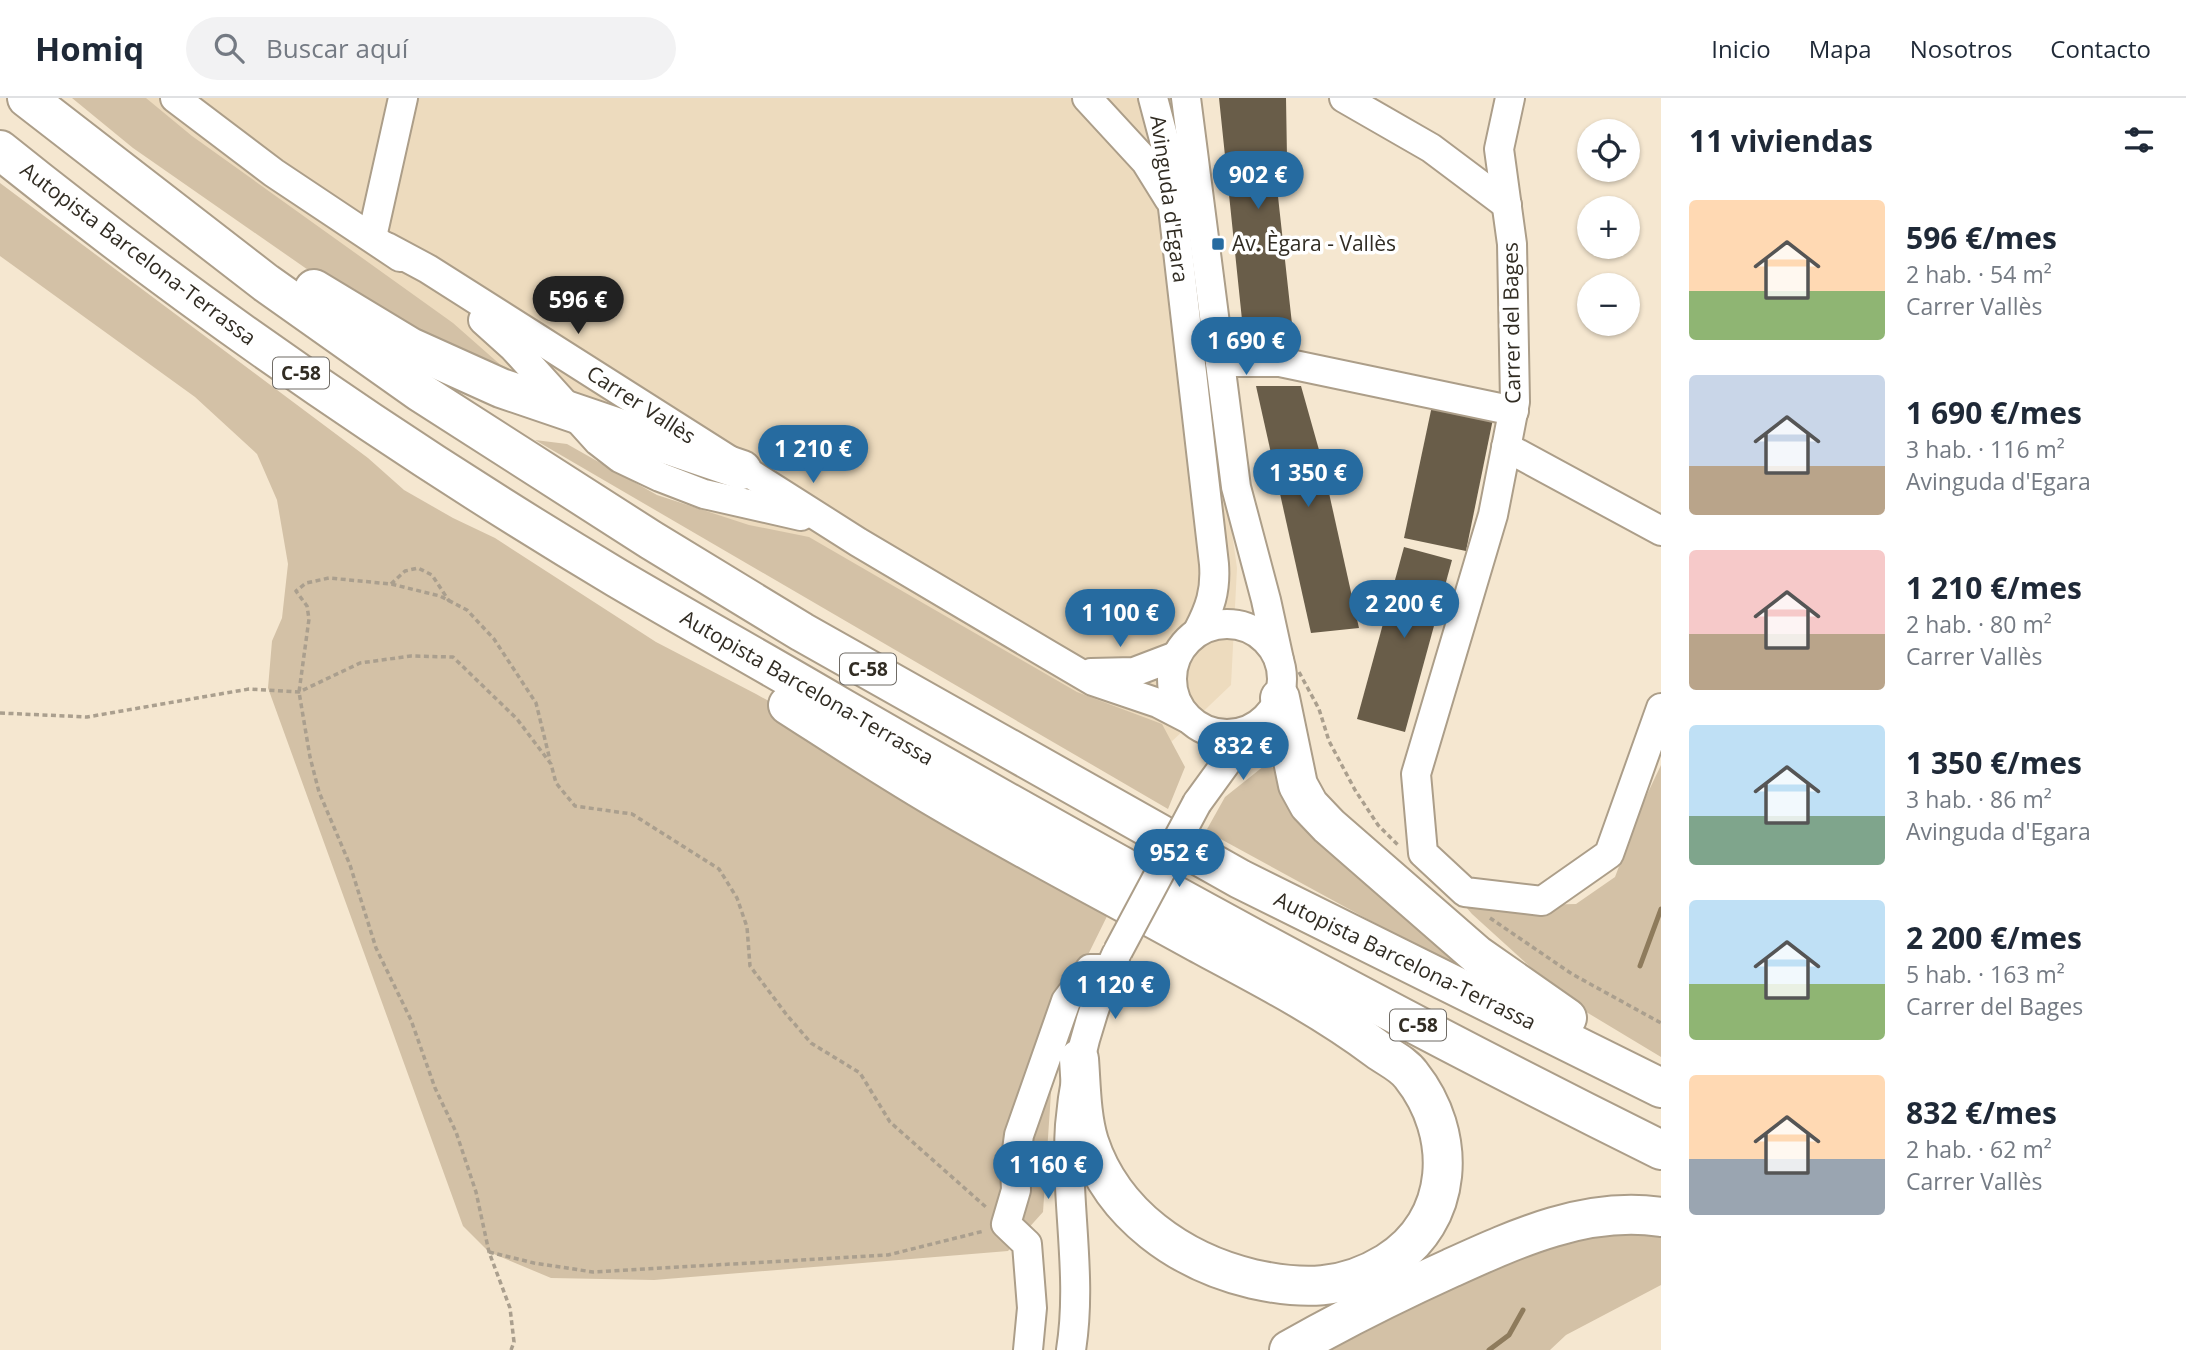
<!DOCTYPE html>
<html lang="es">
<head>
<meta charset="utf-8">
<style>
	:root { --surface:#fff; --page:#f2f2f3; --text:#1f2937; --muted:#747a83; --line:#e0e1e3; --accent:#266ba0 }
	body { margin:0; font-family:"Open Sans",sans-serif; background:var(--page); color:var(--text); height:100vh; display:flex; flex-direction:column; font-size:26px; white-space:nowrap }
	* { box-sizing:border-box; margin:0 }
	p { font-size:23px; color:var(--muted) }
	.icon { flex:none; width:38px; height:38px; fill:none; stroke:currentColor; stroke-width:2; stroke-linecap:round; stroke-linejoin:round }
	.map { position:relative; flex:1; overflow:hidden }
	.drawer { display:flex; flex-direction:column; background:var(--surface); width:525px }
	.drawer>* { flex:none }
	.fabs { position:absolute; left:1577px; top:21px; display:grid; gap:14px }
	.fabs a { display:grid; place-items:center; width:63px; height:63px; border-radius:50%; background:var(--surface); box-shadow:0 2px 5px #0004; font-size:35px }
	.price { position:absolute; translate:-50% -60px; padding:0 16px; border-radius:24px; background:var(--accent); color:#fff; font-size:23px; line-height:46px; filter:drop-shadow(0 2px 4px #0008) }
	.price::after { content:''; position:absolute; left:50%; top:42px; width:21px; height:16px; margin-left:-10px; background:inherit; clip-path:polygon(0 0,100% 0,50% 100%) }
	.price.current { background:#222; color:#fff }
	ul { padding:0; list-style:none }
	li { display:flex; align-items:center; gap:21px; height:175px; padding:0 28px }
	li span { display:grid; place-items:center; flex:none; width:196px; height:140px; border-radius:7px; color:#555 }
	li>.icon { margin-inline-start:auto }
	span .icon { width:84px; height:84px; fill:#fffc; stroke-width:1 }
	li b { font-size:30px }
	h2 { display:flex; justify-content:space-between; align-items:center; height:84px; padding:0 28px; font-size:30px }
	header { display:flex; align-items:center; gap:42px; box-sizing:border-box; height:98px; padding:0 35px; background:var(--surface); border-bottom:2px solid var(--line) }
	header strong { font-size:33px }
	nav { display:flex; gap:38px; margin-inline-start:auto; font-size:24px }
	.search { width:490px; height:63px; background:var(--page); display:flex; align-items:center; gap:18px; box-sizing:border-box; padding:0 24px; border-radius:38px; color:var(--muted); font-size:26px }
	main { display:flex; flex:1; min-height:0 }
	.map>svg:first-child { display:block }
	.built { fill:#eddbbe }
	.green { fill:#d3c1a6 }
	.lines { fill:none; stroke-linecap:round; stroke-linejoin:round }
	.stream { stroke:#8e7b5c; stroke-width:5 }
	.building { fill:#695d49 }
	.minor-casing { stroke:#ac9e89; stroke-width:32 }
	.highway-casing { stroke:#ac9e89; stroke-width:42 }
	.path { stroke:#aa9f8e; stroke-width:3.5; stroke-dasharray:5 3.5; stroke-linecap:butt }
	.minor { stroke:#fff; stroke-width:28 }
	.highway { stroke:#fff; stroke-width:38 }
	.minor-bridge-casing { stroke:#ac9e89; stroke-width:32; stroke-linecap:butt }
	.minor-bridge { stroke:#fff; stroke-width:28 }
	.poi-dot { fill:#266ba0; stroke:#fff; stroke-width:2.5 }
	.labels { text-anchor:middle; stroke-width:7; stroke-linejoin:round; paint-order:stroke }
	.shield { fill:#fff; stroke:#6f6b65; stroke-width:2 }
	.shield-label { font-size:19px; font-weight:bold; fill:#312c23 }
	.street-label { font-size:21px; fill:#312c23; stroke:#fff }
	.poi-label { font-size:21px; fill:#312c23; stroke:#fff; text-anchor:start }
</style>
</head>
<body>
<header>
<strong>Homiq</strong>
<div class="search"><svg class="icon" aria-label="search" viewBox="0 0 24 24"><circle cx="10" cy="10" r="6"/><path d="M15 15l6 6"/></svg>Buscar aquí</div>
<nav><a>Inicio</a><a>Mapa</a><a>Nosotros</a><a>Contacto</a></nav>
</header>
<main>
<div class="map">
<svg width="1661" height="1252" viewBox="0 0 1661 1252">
	<rect width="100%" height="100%" fill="#f5e7d0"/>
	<!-- built -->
	<path class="built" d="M98 0H1170L1237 470 1231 587 1167 648 758 447 334 177Z"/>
	<!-- green -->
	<g class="green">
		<path d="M72 0H146L192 38 453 225 529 292 403 238 133 50Z"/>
		<path d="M0 85 368 360 404 392 453 420 495 440 656 544 756 596 1118 796 1079 875 1053 965 1043 1114 1008 1153 654 1182 551 1180 489 1154 463 1128 268 590 272 543 282 520 288 466 277 402 257 356 195 299 0 158Z"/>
		<path d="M535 342 567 346 657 397 749 427 809 439 1077 594 1162 626 1185 669 1168 711Z"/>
		<path d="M1269 664 1322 746 1468 876 1206 733 1225 699Z"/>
		<path d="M1661 667V959L1568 903 1472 816 1453 794 1489 808 1576 806 1615 779 1643 705Z"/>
		<path d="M1599 1136H1661V1187L1566 1237 1550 1252H1321L1520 1155Z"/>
	</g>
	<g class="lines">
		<!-- stream -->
		<g class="stream">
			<path d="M1640 868 1661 811"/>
			<path d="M1489 1252 1509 1237 1523 1212"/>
		</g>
	</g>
	<!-- building -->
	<g class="building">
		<path d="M1219 0H1286L1287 60 1274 62 1293 235 1244 241Z"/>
		<path d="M1256 288H1301L1321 359 1359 530 1311 535Z"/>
		<path d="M1433 303 1494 316 1466 453 1404 440Z"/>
		<path d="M1404 449 1452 462 1405 634 1357 621Z"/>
	</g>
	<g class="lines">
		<!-- minor casing -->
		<g class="minor-casing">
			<g id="minor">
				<path d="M175 0 274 75 400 159"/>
				<path d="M1087 0 1146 64 1169 101"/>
				<path d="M1153 0 1166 49 1214 466C1216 493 1210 510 1198 533"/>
				<path d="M1186 0 1236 389 1266 502 1279 562"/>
				<path d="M1344 0 1431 50 1507 107"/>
				<path d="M1510 0 1499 51 1512 146 1515 304 1493 417 1416 676 1423 755 1465 794 1542 803 1609 756 1661 610"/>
				<path d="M372 139 403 0"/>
				<path d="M387 149 428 171 858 444 1047 556 1093 583 1158 605 1187 620"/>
				<path d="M483 222 513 249 598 343 620 360 660 379 704 396 801 418"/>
				<path d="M1220 264H1280L1514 313"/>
				<path d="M1506 349 1661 433"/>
				<circle cx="1227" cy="581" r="55"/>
				<path d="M1091 575 1134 574 1176 558"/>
				<path d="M1197 705 1250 632"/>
				<path d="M1028 1252 1032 1210 1027 1146 1006 1126 1016 1092 1015 1067 1019 1037 1066 903 1090 871H1110"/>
				<path d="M1071 1252C1083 1177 1065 1102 1070 1027 1075 966 1091 911 1116 857"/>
			</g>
		</g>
		<!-- highway casing -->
		<g class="highway-casing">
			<g id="highway">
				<path d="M27 0 266 185 420 294 651 442 802 534 1240 781 1661 990"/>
				<path d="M0 52C195 209 403 352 617 480 690 523 764 564 837 607 1107 763 1381 913 1661 1052"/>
				<path d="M314 191 410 249 501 290 742 372"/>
				<path d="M1280 600 1298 687 1309 707 1329 728 1477 857 1567 920"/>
				<path d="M788 607C841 641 894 676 948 707 1030 755 1115 799 1198 845 1260 878 1322 910 1378 952 1389 960 1403 966 1411 977 1458 1036 1455 1123 1387 1165 1343 1192 1303 1192 1253 1181 1181 1164 1113 1117 1089 1044 1081 1018 1081 988 1079 961"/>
				<path d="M1289 1252C1342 1222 1396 1195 1451 1170 1517 1140 1587 1108 1661 1119"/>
			</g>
		</g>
		<!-- path -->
		<g class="path">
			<path d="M391 486 405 473 418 470 432 477 449 503"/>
			<path d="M1299 574 1319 611 1329 643 1355 692 1378 727 1399 748"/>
			<path d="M0 615 87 619 249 591 299 594 360 565 411 558 453 559 517 621 551 666 556 685 575 708 632 716 719 771 737 800 747 829 750 868 786 916 811 945 860 975 890 1024 987 1110"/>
			<path d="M1490 820 1572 876 1661 925"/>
			<path d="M489 1154 534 1165 593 1174 888 1157 984 1133"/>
			<path d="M511 1252 514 1244 510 1210 489 1154 476 1094 456 1034 435 990 411 922 376 850 350 767 319 694 310 659 299 594 309 521 307 508 296 493 306 485 329 480 391 486 440 498 467 512 494 541 536 605 550 662"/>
		</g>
		<!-- minor -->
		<use href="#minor" class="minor"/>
		<!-- highway -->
		<use href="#highway" class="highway"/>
		<!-- minor-bridge casing -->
		<g class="minor-bridge-casing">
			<path id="minor-bridge" d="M1118 853 1197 705"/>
		</g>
		<!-- minor-bridge -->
		<use href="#minor-bridge" class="minor-bridge"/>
	</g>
	<!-- markers -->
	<rect class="poi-dot" x="1211" y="139" width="14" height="14" rx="3.5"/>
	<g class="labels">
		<!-- shield labels -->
		<g class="shield">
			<rect x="273" y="259.5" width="56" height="31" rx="5"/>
			<rect x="840" y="555.5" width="56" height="31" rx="5"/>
			<rect x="1390" y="911.5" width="56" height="31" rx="5"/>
		</g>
		<g class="shield-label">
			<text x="301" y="282">C-58</text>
			<text x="868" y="578">C-58</text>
			<text x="1418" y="934">C-58</text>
		</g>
		<!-- street labels -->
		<g class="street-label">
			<text transform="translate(1169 101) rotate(82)" y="7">Avinguda d'Egara</text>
			<text transform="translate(138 156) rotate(37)" y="7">Autopista Barcelona-Terrassa</text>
			<text transform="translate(1512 225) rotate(-91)" y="7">Carrer del Bages</text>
			<text transform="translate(641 307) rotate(33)" y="7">Carrer Vallès</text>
			<text transform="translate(807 590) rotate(30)" y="7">Autopista Barcelona-Terrassa</text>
			<text transform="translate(1405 863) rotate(26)" y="7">Autopista Barcelona-Terrassa</text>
		</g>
		<!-- poi labels -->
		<g class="poi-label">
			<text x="1232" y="153">Av. Ègara - Vallès</text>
		</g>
	</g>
</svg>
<div class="fabs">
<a><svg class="icon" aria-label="locate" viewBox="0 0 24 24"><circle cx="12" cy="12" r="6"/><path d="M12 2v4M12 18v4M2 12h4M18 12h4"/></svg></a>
<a>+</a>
<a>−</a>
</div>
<b class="price" style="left:1258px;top:113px">902 €</b>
<b class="price current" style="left:578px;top:238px">596 €</b>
<b class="price" style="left:1246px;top:279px">1 690 €</b>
<b class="price" style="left:813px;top:387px">1 210 €</b>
<b class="price" style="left:1308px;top:411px">1 350 €</b>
<b class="price" style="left:1404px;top:542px">2 200 €</b>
<b class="price" style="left:1120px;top:551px">1 100 €</b>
<b class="price" style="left:1243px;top:684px">832 €</b>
<b class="price" style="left:1179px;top:791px">952 €</b>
<b class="price" style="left:1115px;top:923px">1 120 €</b>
<b class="price" style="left:1048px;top:1103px">1 160 €</b>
</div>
<section class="drawer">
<h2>11 viviendas<svg class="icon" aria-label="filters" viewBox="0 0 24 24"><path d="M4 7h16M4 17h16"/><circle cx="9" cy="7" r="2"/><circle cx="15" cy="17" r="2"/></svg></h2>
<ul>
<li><span style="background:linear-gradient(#ffd9b3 65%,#8fb573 0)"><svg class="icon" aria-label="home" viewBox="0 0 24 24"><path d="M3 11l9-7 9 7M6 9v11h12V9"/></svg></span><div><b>596 €/mes</b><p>2 hab. · 54 m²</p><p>Carrer Vallès</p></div></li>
<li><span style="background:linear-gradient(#c9d6e8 65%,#b9a48a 0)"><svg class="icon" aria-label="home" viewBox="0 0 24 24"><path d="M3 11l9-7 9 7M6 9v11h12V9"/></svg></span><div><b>1 690 €/mes</b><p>3 hab. · 116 m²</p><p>Avinguda d'Egara</p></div></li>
<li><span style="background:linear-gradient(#f6c9c9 60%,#b9a48a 0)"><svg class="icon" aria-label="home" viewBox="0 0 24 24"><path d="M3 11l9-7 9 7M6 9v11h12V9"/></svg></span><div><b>1 210 €/mes</b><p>2 hab. · 80 m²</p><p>Carrer Vallès</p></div></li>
<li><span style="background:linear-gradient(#bfe0f5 65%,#7fa58c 0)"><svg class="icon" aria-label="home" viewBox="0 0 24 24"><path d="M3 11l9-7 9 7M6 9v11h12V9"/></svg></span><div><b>1 350 €/mes</b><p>3 hab. · 86 m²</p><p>Avinguda d'Egara</p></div></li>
<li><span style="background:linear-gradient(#bfe0f5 60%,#8fb573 0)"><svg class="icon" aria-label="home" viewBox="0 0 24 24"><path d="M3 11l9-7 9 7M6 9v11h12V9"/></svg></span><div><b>2 200 €/mes</b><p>5 hab. · 163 m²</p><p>Carrer del Bages</p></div></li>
<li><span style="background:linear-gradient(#ffd9b3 60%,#9aa5b1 0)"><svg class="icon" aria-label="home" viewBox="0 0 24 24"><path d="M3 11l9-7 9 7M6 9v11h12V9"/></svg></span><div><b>832 €/mes</b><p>2 hab. · 62 m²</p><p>Carrer Vallès</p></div></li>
</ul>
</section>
</main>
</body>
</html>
